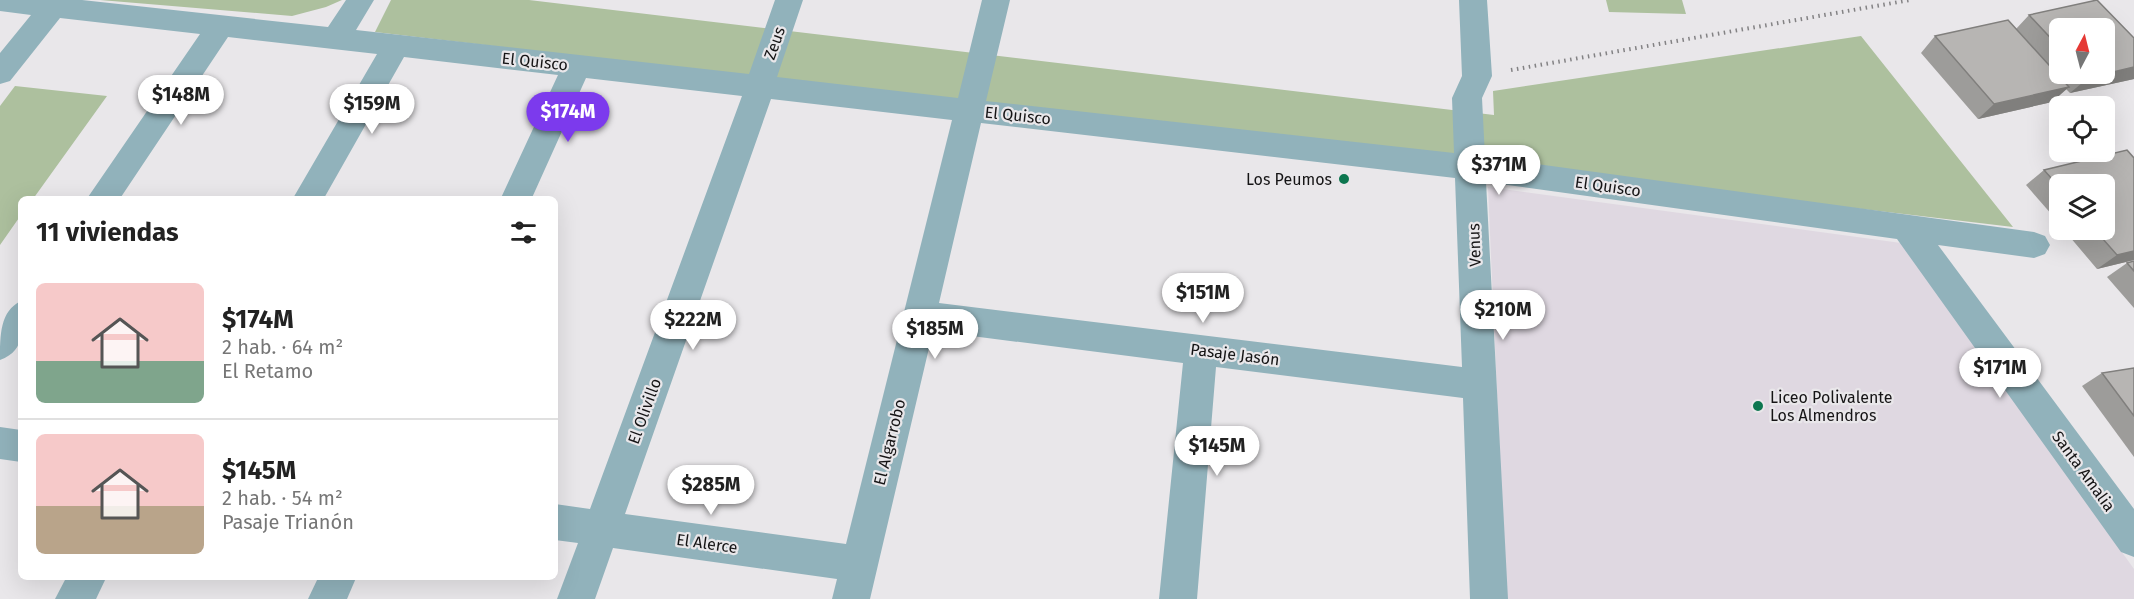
<!DOCTYPE html>
<html lang="es">
<head>
<meta charset="utf-8">
<style>
	:root { --surface:#fff; --page:#f6f6f6; --text:#222; --muted:#767676; --line:#e0e0e0; --accent:#7c3aed }
	body { margin:0; font-family:"Fira Sans",sans-serif; background:var(--page); color:var(--text); height:100vh; display:flex; flex-direction:column; font-size:22px; white-space:nowrap }
	* { box-sizing:border-box; margin:0 }
	p { font-size:20px; color:var(--muted) }
	.icon { flex:none; width:33px; height:33px; fill:none; stroke:currentColor; stroke-width:2; stroke-linecap:round; stroke-linejoin:round }
	.map { position:relative; flex:1; overflow:hidden }
	.details { position:absolute; left:18px; top:196px; width:540px; height:384px; display:flex; flex-direction:column; background:var(--surface); border-radius:9px; box-shadow:0 6px 24px #0002 }
	.details>* { flex:none }
	.needle { width:39px; rotate:7deg }
	.buttons { position:absolute; left:2049px; top:18px; display:grid; gap:12px }
	.buttons a { display:grid; place-items:center; width:66px; height:66px; border-radius:9px; background:var(--surface); box-shadow:0 6px 24px #0002; font-size:30px }
	.price { position:absolute; translate:-50% -51px; padding:0 14px; border-radius:21px; background:#fff; color:#222; font-size:20px; line-height:39px; filter:drop-shadow(0 2px 3px #0008) }
	.price::after { content:''; position:absolute; left:50%; top:36px; width:18px; height:14px; margin-left:-9px; background:inherit; clip-path:polygon(0 0,100% 0,50% 100%) }
	.price.current { background:var(--accent); color:#fff }
	ul { padding:0; list-style:none }
	li { display:flex; align-items:center; gap:18px; height:150px; padding:0 18px }
	li+li { border-top:2px solid var(--line) }
	li span { display:grid; place-items:center; flex:none; width:168px; height:120px; border-radius:9px; color:#555 }
	li>.icon { margin-inline-start:auto }
	span .icon { width:72px; height:72px; fill:#fffc; stroke-width:1 }
	li b { font-size:26px }
	h2 { display:flex; justify-content:space-between; align-items:center; height:72px; padding:0 18px; font-size:26px }
	.map>svg:first-child { display:block }
	.built { fill:#dfd8e1 }
	.green { fill:#adc09e }
	.lines { fill:none; stroke-linecap:round; stroke-linejoin:round }
	.path { stroke:#838284; stroke-width:4; stroke-dasharray:1.5 4.5; stroke-linecap:butt }
	.street { fill:#91b2bb; fill-rule:evenodd }
	.wall { fill:#9d9c9a; fill-rule:evenodd }
	.shaded-wall { fill:#807f7d }
	.building { fill:#b7b5b3; stroke:#807f7d; stroke-width:1.5 }
	.poi-dot { fill:#0c764f; stroke:#e9e7ea; stroke-width:2 }
	.labels { text-anchor:middle; stroke-width:4.5; stroke-linejoin:round; paint-order:stroke }
	.street-label { font-size:16px; fill:#151415; stroke:#e9e7ea }
	.poi-label { font-size:16px; fill:#151415; stroke:#e9e7ea; text-anchor:end }
</style>
</head>
<body>
<div class="map">
<svg width="2134" height="599" viewBox="0 0 2134 599">
	<rect width="100%" height="100%" fill="#e9e7ea"/>
	<!-- built -->
	<path class="built" d="M1488 187 1901 243 2134 569V599H1506Z"/>
	<!-- green -->
	<g class="green">
		<path d="M100 0H342L326 7 292 16Z"/>
		<path d="M391 0H529L1494 115 1493 91 1861 36 2013 227 375 32Z"/>
		<path d="M1606 0H1682L1686 14 1609 12Z"/>
		<path d="M15 86 107 96 33 199 21 200V215L0 245V106Z"/>
	</g>
	<g class="lines">
		<!-- path -->
		<path class="path" d="M1511 70 1910 0"/>
		<!-- street -->
		<g class="street">
			<path d="M0 0H82L328 27 346 0H374L356 30 749 74 775 0H803L777 77 958 98 982 0H1010L986 101 1454 153 1452 98 1462 76 1459 0H1487L1492 76 1482 98 1485 157 2034 232 2045 236 2050 245 2045 254 2034 258 1938 245 2134 509V557L2121 552 1897 239 1486 182 1508 599H1470L1463 398 1216 367 1197 599H1159L1183 363 933 331 870 599H832L837 579 613 548 595 599H557L578 543 555 540V504L590 509 742 96 586 78 531 200H500L558 75 404 57 323 200H292L377 54 228 37 119 200H86L200 34 60 18 10 81 0 84V53L31 15 0 11ZM771 99 952 120 846 544 625 514ZM981 123 1455 178 1462 367 939 303Z"/>
			<path d="M21 301C21 326 28 350 0 360 0 335 0 311 21 301Z"/>
			<path d="M0 427 21 430V462L0 459Z"/>
			<path d="M66 578H106L96 599H55Z"/>
			<path d="M318 578H356L347 599H308Z"/>
		</g>
	</g>
	<!-- wall -->
	<g class="wall">
		<path d="M2029 15 2134 38V79L2070 93 2066 89 2052 102 1978 119 1921 53 1935 36 2016 29ZM2060 28 2104 74H2060Z"/>
		<path d="M2134 158V260L2097 269 2064 230H2104L2060 184V224L2026 185 2044 170Z"/>
		<path d="M2134 261V308L2107 277 2127 263Z"/>
		<path d="M2134 368V457L2082 386 2102 373Z"/>
	</g>
	<!-- shaded-wall -->
	<g class="shaded-wall">
		<path d="M2134 67V79L2070 93 2088 78Z"/>
		<path d="M2069 87 2052 102 1978 119 1994 104Z"/>
		<path d="M2134 251V260L2097 269 2117 255Z"/>
	</g>
	<!-- building -->
	<g class="building">
		<path d="M2097 0 2134 38V67L2088 78 2084 74H2104V28H2060V48L2029 15Z"/>
		<path d="M2008 20 2069 87 1994 104 1935 36Z"/>
		<path d="M2127 150 2134 158V251L2117 255 2095 230H2104V184H2060V188L2044 170Z"/>
		<path d="M2134 261V271L2127 263Z"/>
		<path d="M2134 368V416L2102 373Z"/>
	</g>
	<!-- markers -->
	<g class="poi-dot">
		<circle cx="1344" cy="179" r="6"/>
		<circle cx="1758" cy="406" r="6"/>
	</g>
	<g class="labels">
		<!-- street labels -->
		<g class="street-label">
			<text transform="translate(774 43) rotate(-70)" y="6">Zeus</text>
			<text transform="translate(535 61) rotate(6)" y="6">El Quisco</text>
			<text transform="translate(1018 115) rotate(6)" y="6">El Quisco</text>
			<text transform="translate(1608 186) rotate(8)" y="6">El Quisco</text>
			<text transform="translate(1474 245) rotate(-92)" y="6">Venus</text>
			<text transform="translate(1235 354) rotate(7)" y="6">Pasaje Jasón</text>
			<text transform="translate(644 411) rotate(-70)" y="6">El Olivillo</text>
			<text transform="translate(889 442) rotate(-76)" y="6">El Algarrobo</text>
			<text transform="translate(2084 471) rotate(54)" y="6">Santa Amalia</text>
			<text transform="translate(707 543) rotate(8)" y="6">El Alerce</text>
		</g>
		<!-- poi labels -->
		<g class="poi-label">
			<text x="1332" y="185">Los Peumos</text>
			<text x="1770" y="403" text-anchor="start">Liceo Polivalente<tspan x="1770" dy="18">Los Almendros</tspan></text>
		</g>
	</g>
</svg>
<div class="buttons">
<a><svg class="needle" viewBox="-14 -14 28 28"><path d="M0-13l5 13h-10z" fill="#e53935"/><path d="M0 13l5-13h-10z" fill="#767676"/></svg></a>
<a><svg class="icon" aria-label="locate" viewBox="0 0 24 24"><circle cx="12" cy="12" r="6"/><path d="M12 2v4M12 18v4M2 12h4M18 12h4"/></svg></a>
<a><svg class="icon" aria-label="layers" viewBox="0 0 24 24"><path d="M12 4l9 5-9 5-9-5zM3 14l9 5 9-5"/></svg></a>
</div>
<b class="price" style="left:181px;top:126px">$148M</b>
<b class="price" style="left:372px;top:135px">$159M</b>
<b class="price current" style="left:568px;top:143px">$174M</b>
<b class="price" style="left:1499px;top:196px">$371M</b>
<b class="price" style="left:1203px;top:324px">$151M</b>
<b class="price" style="left:1503px;top:341px">$210M</b>
<b class="price" style="left:693px;top:351px">$222M</b>
<b class="price" style="left:935px;top:360px">$185M</b>
<b class="price" style="left:2000px;top:399px">$171M</b>
<b class="price" style="left:1217px;top:477px">$145M</b>
<b class="price" style="left:711px;top:516px">$285M</b>
<section class="details">
<h2>11 viviendas<svg class="icon" aria-label="filters" viewBox="0 0 24 24"><path d="M4 7h16M4 17h16"/><circle cx="9" cy="7" r="2"/><circle cx="15" cy="17" r="2"/></svg></h2>
<ul>
<li><span style="background:linear-gradient(#f6c9c9 65%,#7fa58c 0)"><svg class="icon" aria-label="home" viewBox="0 0 24 24"><path d="M3 11l9-7 9 7M6 9v11h12V9"/></svg></span><div><b>$174M</b><p>2 hab. · 64 m²</p><p>El Retamo</p></div></li>
<li><span style="background:linear-gradient(#f6c9c9 60%,#b9a48a 0)"><svg class="icon" aria-label="home" viewBox="0 0 24 24"><path d="M3 11l9-7 9 7M6 9v11h12V9"/></svg></span><div><b>$145M</b><p>2 hab. · 54 m²</p><p>Pasaje Trianón</p></div></li>
</ul>
</section>
</div>
</body>
</html>
